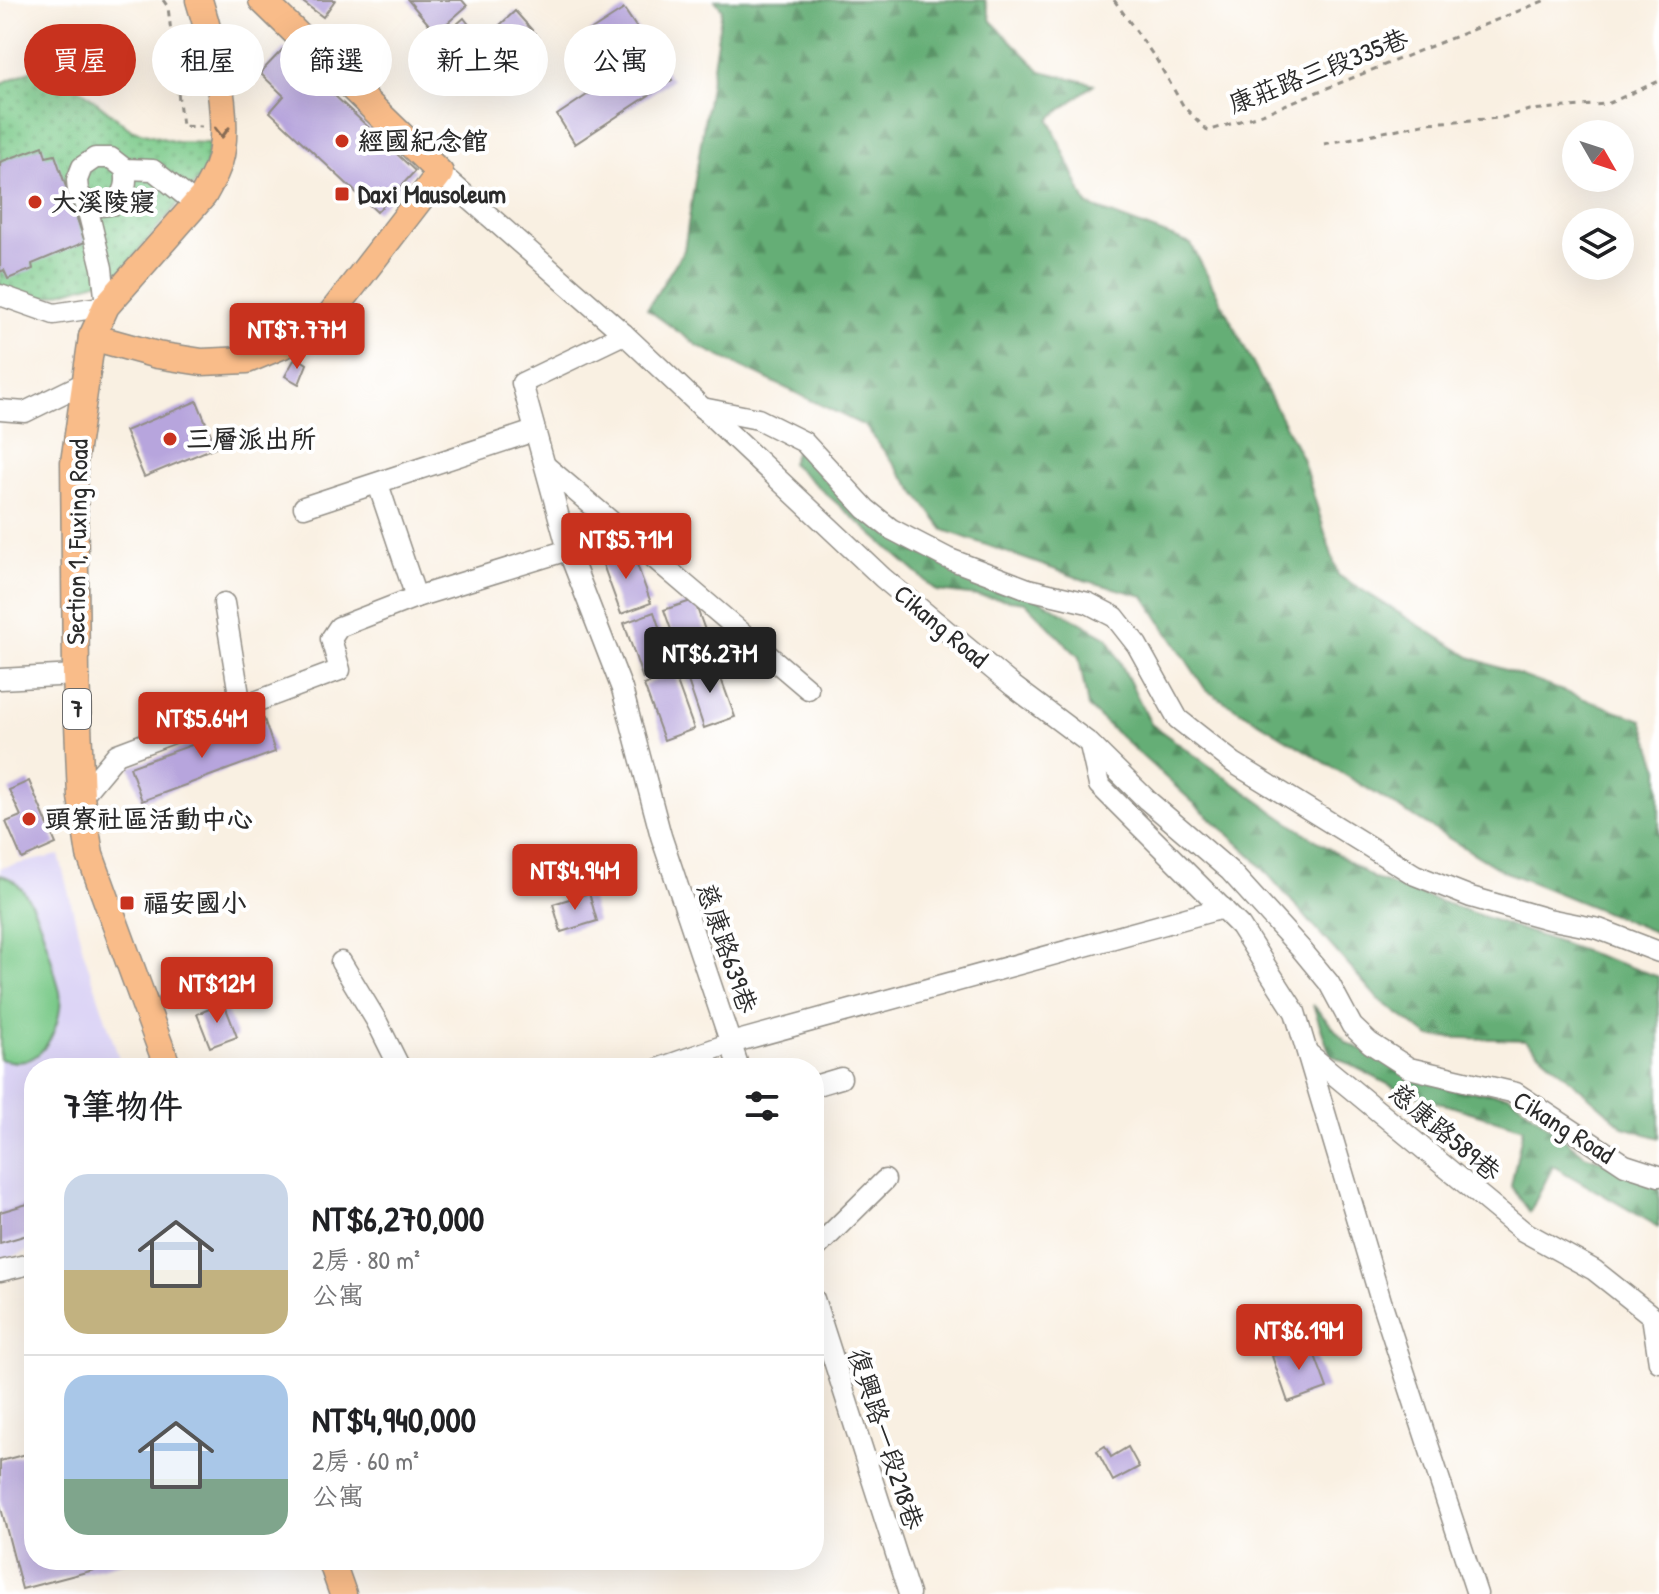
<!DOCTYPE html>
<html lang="zh-TW">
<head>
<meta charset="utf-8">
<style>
	:root { --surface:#fff; --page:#f6f6f6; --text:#202124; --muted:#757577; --line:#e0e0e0; --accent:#c8321e }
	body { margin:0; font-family:"Patrick Hand","LXGW WenKai TC",sans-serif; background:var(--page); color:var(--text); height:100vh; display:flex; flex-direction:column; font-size:30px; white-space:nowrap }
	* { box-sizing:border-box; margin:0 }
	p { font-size:26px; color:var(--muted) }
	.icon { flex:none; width:44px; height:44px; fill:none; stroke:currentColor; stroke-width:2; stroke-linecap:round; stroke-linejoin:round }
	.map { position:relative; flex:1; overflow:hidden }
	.side { position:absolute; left:24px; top:1058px; width:800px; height:512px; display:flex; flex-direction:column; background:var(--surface); border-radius:32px; box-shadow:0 8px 32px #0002 }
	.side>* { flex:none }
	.top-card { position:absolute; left:24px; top:24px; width:800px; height:72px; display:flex; gap:16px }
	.needle { width:52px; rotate:129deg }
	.controls { position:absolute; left:1562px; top:120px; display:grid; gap:16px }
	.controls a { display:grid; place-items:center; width:72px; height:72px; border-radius:50%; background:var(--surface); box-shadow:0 8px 32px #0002; font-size:40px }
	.price { position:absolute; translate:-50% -68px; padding:0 18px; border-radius:8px; background:var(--accent); color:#fff; font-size:26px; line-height:52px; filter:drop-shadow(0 2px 4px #0008) }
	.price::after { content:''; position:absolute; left:50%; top:48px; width:24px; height:18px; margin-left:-12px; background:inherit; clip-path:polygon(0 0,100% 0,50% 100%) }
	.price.selected { background:#222; color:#fff }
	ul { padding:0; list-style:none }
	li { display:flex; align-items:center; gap:24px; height:200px; padding:0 40px }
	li+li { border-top:2px solid var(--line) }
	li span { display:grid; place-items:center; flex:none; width:224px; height:160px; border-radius:24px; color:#555 }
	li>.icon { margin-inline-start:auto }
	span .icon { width:96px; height:96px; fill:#fffc; stroke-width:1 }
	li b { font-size:34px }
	h2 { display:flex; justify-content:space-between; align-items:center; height:96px; padding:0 40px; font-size:34px }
	.chip { padding:0 28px; border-radius:36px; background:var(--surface); box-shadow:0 8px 32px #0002; font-size:28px; line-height:72px }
	.chip.selected { background:var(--accent); color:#fff }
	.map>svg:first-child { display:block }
	.built { fill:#ddd5f6 }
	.grass { fill:#7cca8a; stroke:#547a5a; stroke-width:2 }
	.forest { fill:url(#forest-firs); stroke:#486c50; stroke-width:2 }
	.park { fill:url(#park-dots); stroke:#547a5a; stroke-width:2 }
	.building { fill:#b7a5dd }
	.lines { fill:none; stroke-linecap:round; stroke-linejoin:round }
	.minor-casing { stroke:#928e86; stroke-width:23 }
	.major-casing { stroke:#928e86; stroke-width:29 }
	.path { stroke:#928e86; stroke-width:3; stroke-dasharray:6 6; stroke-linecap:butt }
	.minor { stroke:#fff; stroke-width:20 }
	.major { stroke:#f9bc89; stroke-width:26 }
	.oneway { stroke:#886c55 }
	.poi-dot { fill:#c8321e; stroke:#fff; stroke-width:3 }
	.labels { text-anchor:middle; stroke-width:8; stroke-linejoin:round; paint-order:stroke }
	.shield { fill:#fff; stroke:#6b6b6b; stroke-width:2 }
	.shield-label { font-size:24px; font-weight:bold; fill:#2b2b2b }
	.street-label { font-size:26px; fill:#2b2b2b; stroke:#fff }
	.poi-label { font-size:26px; font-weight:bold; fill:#2b2b2b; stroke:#fff; text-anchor:start }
</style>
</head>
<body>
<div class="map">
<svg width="1659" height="1594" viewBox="0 0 1659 1594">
	<defs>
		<pattern id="forest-firs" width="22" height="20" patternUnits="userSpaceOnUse" patternTransform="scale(2)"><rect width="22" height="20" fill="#65ae76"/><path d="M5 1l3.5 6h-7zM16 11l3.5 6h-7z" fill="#538e61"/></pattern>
		<pattern id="park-dots" width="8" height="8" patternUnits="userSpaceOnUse" patternTransform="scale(2)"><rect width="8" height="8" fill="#7cca8a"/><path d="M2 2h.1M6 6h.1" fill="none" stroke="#66a471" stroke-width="1.8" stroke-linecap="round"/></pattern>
	</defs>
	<rect width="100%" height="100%" fill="#fff"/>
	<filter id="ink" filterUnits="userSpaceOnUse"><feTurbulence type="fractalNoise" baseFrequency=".0125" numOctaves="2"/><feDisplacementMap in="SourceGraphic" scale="16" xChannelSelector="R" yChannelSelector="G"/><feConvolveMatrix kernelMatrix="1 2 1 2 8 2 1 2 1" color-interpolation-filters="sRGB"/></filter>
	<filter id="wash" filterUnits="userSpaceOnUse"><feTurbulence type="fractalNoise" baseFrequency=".006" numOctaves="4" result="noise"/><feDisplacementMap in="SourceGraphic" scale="32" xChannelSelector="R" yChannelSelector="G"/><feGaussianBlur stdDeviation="1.8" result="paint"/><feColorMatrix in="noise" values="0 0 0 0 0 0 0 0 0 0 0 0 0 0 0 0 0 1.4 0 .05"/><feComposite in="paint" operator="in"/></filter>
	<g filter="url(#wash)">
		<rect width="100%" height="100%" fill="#f9f0e2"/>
		<!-- built -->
		<path class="built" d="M59 855 83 950 122 1068H34V1249L0 1260V868Z"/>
		<!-- grass -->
		<path class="grass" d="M0 875C36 880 51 961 60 992 63 1014 51 1054 25 1061 18 1063 8 1061 0 1059Z"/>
		<!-- forest -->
		<g class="forest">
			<path d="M715 0H985L991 21 1041 71 1094 84 1049 119 1087 205 1191 244 1302 458 1338 575 1470 657 1642 720 1659 769V934L1501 870 1206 690 1144 596 1087 581 944 530 865 426 698 346 647 309 684 250 722 9Z"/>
			<path d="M796 451 817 463 869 521 1024 591 1108 638 1151 724 1281 817 1375 879 1659 977V1138L1624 1127 1525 1040 1430 1037 1379 1000 1250 854 1088 707 1079 657 1025 602 937 591 791 463Z"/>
			<path d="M1313 1005 1347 1043 1449 1089 1509 1095 1585 1155 1659 1181V1227L1553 1166 1530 1212 1511 1186 1523 1128 1401 1091 1330 1054Z"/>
		</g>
		<!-- park -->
		<path class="park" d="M48 63 130 129 176 142 209 143 205 172 117 276 37 300 0 288V84Z"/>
		<g id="blocks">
			<!-- building -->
			<g class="building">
				<path d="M300 0H335L323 17Z"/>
				<path d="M408 0H462L467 6 436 33Z"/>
				<path d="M624 9 672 80 575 144 557 115 617 75 590 31Z"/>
				<path d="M515 11 540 39 510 65 486 38Z"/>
				<path d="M464 18 477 35 454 54 441 38Z"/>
				<path d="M284 48 415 171 377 212 270 112 284 96 260 73Z"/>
				<path d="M43 146 46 157 55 155 85 242 32 264 33 269 8 279 4 270 0 272V162Z"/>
				<path d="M298 358 307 364 299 384 285 376 294 360 296 361Z"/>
				<path d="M197 401 216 447 144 477 125 431Z"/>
				<path d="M631 548 651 603 621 614 601 559Z"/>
				<path d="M694 600 714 655 684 666 664 610Z"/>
				<path d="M654 612 673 668 643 679 624 623Z"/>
				<path d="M715 662 735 717 704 728 685 672Z"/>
				<path d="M674 674 694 729 664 740 644 685Z"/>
				<path d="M264 719 275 752 142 801 130 767Z"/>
				<path d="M29 781 56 844 22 859 6 822 21 816 9 790Z"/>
				<path d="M589 893 597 921 561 932 553 904Z"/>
				<path d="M224 1003 237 1037 210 1047 197 1014Z"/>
				<path d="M34 1202V1233L0 1243V1212Z"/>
				<path d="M1310 1342 1327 1388 1288 1402 1272 1356Z"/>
				<path d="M1105 1446 1111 1457 1128 1447 1139 1467 1113 1481 1097 1451Z"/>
				<path d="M34 1452V1560L128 1561 22 1589 0 1504V1461Z"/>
			</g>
		</g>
	</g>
	<g filter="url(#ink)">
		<use href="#blocks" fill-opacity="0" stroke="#928e86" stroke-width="2"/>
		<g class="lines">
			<!-- minor casing -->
			<g class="minor-casing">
				<g id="minor">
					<path d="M440 173 624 334 883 578 1013 686 1089 743 1147 800 1230 871 1301 949 1329 983 1352 1026 1370 1043 1409 1068 1516 1093 1625 1165 1659 1176"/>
					<path d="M85 202 93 207 115 204C125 192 128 185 125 169"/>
					<path d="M0 295 54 314 106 306 102 268 90 219 85 202 78 191 77 180 82 167 95 158H111L125 169 153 170 196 204"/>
					<path d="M624 334 522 383 568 550 622 689 661 836 739 1068"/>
					<path d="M702 408 758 419 804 442 866 509 891 529 947 558 1028 589 1088 603 1115 617 1137 645 1178 719 1234 763 1415 875 1471 897 1548 919 1599 929 1659 952"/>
					<path d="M0 410 25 412 86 382"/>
					<path d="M547 467 808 689"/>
					<path d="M378 484 416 597"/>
					<path d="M304 507 534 431"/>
					<path d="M224 603 241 707"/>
					<path d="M0 679 76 675"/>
					<path d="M1090 745 1099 785 1240 926 1295 1012 1381 1301 1477 1594"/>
					<path d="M81 797 117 754 340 670 331 639 339 627 416 597 568 550"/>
					<path d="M341 962 376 1020 400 1068"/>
					<path d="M1309 1054 1523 1231 1594 1270 1652 1316 1659 1362"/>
					<path d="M660 1068 731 1043 1223 908"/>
					<path d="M814 1086 841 1078"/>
					<path d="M814 1250 885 1180"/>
					<path d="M0 1271 34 1263"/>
					<path d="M814 1299 909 1594"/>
				</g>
			</g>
			<!-- major casing -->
			<g class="major-casing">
				<g id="major">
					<path d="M92 337 157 355 202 362 247 360 310 334 331 314 440 173 262 0"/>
					<path d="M168 1068 90 855 81 797 76 675 74 462 92 337 106 306 203 196C211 182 220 166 222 149 228 105 212 42 199 0"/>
					<path d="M331 1560 343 1594"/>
				</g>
			</g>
			<!-- path -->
			<g class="path">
				<path d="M163 0 168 7 182 126 202 127"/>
				<path d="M1114 0 1156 59 1184 107 1208 131 1265 113 1546 0"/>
				<path d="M1324 144 1428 123 1501 118 1529 110 1607 104 1659 81"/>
			</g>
			<!-- minor -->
			<use href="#minor" class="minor"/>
			<!-- major -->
			<use href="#major" class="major"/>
		</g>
		<!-- one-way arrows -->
		<defs><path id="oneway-chevron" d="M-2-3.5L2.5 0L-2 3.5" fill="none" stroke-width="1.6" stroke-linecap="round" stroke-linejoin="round" transform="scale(2)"/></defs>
		<use class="oneway" href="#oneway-chevron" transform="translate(222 132) rotate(89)"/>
	</g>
	<!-- markers -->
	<g class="poi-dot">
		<circle cx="342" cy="141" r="8"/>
		<rect x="334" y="186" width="16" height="16" rx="4"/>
		<circle cx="35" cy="202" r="8"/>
		<circle cx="170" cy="439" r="8"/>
		<circle cx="29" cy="819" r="8"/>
		<rect x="119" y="895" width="16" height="16" rx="4"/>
	</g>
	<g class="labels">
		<!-- shield labels -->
		<rect class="shield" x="63" y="689" width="28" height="40" rx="6"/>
		<g class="shield-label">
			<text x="77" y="717">7</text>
		</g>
		<!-- street labels -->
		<g class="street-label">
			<text transform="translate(1318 71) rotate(-21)" y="9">康莊路三段335巷</text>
			<text transform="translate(77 542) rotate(-89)" y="9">Section 1, Fuxing Road</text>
			<text transform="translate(941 626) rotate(40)" y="9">Cikang Road</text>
			<text transform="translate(727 948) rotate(71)" y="9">慈康路639巷</text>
			<text transform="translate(1564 1127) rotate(32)" y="9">Cikang Road</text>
			<text transform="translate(1445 1132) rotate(40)" y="9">慈康路589巷</text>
			<text transform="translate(886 1439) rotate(72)" y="9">復興路一段218巷</text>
		</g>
		<!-- poi labels -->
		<g class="poi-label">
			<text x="358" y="150">經國紀念館</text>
			<text x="358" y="203">Daxi Mausoleum</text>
			<text x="51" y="211">大溪陵寢</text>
			<text x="186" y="448">三層派出所</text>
			<text x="45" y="828">頭寮社區活動中心</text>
			<text x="143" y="912">福安國小</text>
		</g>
	</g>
</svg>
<div class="controls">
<a><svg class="needle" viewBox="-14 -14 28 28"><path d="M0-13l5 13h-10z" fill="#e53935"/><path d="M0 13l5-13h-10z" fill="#757577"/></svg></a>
<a><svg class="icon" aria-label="layers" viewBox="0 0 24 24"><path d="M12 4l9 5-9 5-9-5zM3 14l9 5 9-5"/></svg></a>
</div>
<b class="price" style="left:297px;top:371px">NT$7.77M</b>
<b class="price" style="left:626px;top:581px">NT$5.71M</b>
<b class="price selected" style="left:710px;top:695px">NT$6.27M</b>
<b class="price" style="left:202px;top:760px">NT$5.64M</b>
<b class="price" style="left:575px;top:912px">NT$4.94M</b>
<b class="price" style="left:217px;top:1025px">NT$12M</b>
<b class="price" style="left:1299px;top:1372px">NT$6.19M</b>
<div class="top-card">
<a class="chip selected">買屋</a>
<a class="chip">租屋</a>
<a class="chip">篩選</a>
<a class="chip">新上架</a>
<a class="chip">公寓</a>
</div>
<section class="side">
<h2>7筆物件<svg class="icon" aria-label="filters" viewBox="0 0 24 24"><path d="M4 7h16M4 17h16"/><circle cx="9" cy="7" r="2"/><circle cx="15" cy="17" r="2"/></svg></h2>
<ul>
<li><span style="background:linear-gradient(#c9d6e8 60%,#c2b280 0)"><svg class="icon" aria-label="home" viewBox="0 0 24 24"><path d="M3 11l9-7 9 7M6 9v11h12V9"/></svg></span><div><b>NT$6,270,000</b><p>2房 · 80 m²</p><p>公寓</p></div></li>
<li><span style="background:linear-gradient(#a9c7e8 65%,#7fa58c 0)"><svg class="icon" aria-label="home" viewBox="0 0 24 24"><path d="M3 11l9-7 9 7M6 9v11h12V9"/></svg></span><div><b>NT$4,940,000</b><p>2房 · 60 m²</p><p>公寓</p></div></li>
</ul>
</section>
</div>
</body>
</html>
